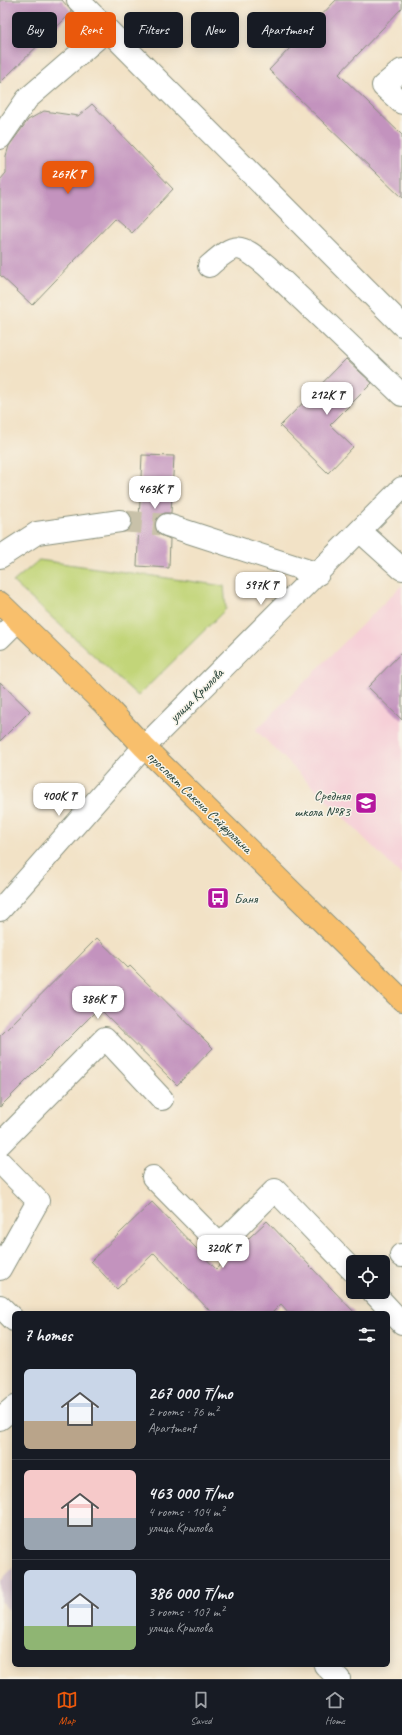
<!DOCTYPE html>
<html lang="en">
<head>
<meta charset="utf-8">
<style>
	:root { --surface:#171b24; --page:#20242c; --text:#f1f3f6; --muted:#9ea1a6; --line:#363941; --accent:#ea580c }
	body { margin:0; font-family:Caveat,sans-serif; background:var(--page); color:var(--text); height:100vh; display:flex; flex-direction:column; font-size:15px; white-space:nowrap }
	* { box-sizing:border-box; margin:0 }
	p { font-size:13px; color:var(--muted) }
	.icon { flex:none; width:22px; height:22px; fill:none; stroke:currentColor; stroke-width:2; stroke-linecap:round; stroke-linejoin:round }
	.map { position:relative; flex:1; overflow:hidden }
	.drawer { position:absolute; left:12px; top:1311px; width:378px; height:356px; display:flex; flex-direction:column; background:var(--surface); border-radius:6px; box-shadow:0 2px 10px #0003 }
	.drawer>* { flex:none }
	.banner { position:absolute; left:12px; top:12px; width:378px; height:36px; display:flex; gap:8px }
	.controls { position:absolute; left:346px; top:1255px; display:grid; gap:8px }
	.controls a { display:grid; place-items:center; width:44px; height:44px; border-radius:6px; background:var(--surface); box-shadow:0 2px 10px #0003; font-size:20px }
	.price { position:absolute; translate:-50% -34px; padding:0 9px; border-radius:8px; background:#fff; color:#222; font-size:13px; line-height:26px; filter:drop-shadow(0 1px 2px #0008) }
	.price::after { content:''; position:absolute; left:50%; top:24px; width:12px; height:9px; margin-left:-6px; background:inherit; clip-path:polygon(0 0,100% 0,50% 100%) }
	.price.current { background:var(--accent); color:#fff }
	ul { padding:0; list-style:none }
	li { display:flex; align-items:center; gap:12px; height:100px; padding:0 12px }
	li+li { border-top:1px solid var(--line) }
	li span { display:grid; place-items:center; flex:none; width:112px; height:80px; border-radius:6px; color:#555 }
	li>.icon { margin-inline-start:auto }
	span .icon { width:48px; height:48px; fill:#fffc; stroke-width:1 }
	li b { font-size:17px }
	h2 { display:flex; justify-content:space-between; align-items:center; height:48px; padding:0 12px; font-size:17px }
	.tag { padding:0 14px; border-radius:6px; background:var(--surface); box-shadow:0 2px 10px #0003; font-size:14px; line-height:36px }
	.tag.current { background:var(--accent); color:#fff }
	.menu { display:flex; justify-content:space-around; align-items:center; height:56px; border-top:1px solid var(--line); background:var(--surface); font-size:11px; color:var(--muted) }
	.menu a { display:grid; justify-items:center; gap:2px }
	.menu .current { color:var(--accent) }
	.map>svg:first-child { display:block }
	.built { fill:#f6cfd7 }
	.industrial { fill:#d1bdc9 }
	.green { fill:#c2d579; stroke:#708956 }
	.building { fill:#c393be }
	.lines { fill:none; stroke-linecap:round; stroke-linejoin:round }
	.minor-tunnel { stroke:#c8c1a9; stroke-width:22; stroke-dasharray:22 11; stroke-linecap:butt }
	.minor-casing { stroke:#88907d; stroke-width:24 }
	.major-casing { stroke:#88907d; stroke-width:24 }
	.minor { stroke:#fff; stroke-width:22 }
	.major { stroke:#f8bf6c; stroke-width:22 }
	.labels { text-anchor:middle; stroke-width:3; stroke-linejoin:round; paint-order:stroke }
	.street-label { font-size:14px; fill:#1f3d34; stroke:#f7f3e8 }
	.poi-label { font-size:14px; fill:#1f3d34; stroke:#f7f3e8; text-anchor:end }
</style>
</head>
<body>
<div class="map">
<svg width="402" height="1679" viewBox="0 0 402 1679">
	<rect width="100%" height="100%" fill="#f7f3e8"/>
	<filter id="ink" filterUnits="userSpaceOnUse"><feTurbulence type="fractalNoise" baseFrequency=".025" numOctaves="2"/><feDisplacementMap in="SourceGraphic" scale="8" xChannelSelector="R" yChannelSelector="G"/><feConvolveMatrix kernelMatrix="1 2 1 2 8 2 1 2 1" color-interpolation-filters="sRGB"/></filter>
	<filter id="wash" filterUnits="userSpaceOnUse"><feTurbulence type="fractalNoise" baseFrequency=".012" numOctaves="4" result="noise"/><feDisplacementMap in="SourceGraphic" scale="16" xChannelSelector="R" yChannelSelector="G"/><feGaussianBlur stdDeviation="0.9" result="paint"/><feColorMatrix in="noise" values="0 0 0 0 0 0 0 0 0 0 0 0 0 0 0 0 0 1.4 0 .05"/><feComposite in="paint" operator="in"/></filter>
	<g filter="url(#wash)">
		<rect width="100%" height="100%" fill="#f2e2c6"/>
		<!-- built -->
		<path class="built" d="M402 585V876L256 730Z"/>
		<!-- industrial -->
		<path class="industrial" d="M14 1567V1611L12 1613 0 1601V1581Z"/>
		<!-- green -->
		<path class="green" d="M39 560 224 586 226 609 138 696 13 582Z"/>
		<g id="blocks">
			<!-- building -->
			<g class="building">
				<path d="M0 0H62L72 12 0 83Z"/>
				<path d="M336 0H402V8L339 74 402 135V198L269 70Z"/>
				<path d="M92 104 173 189 132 233 115 218 32 305 0 275V180L6 173V156L9 146 28 120 44 111 78 116Z"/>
				<path d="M346 359 372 383 330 425 353 447 328 473 280 426Z"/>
				<path d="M142 455 174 456 171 513H165L159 515 155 521V527L158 534 170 539 169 568 137 566Z"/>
				<path d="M402 652V720L368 687Z"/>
				<path d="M0 682 30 711 0 741Z"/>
				<path d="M97 938 128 968 130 966 213 1048 177 1085 99 1008 0 1107V1036Z"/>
				<path d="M152 1202 216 1269 267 1221 355 1313H289L281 1304 272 1313H212L154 1253 117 1289 91 1261Z"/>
			</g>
		</g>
	</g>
	<g filter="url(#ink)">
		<use href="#blocks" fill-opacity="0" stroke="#88907d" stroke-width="1"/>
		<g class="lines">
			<!-- minor-tunnel -->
			<path class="minor-tunnel" d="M120 521 167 525"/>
			<!-- minor casing -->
			<g class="minor-casing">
				<g id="minor">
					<path d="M78 0 402 325"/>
					<path d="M402 70 383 86 402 103"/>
					<path d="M0 138 27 99 107 30"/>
					<path d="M209 266C236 242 239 243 267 266L402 395"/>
					<path d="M167 525 318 574"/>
					<path d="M360 531 402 569"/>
					<path d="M0 557 37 533 120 521"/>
					<path d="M0 638 17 621"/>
					<path d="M0 910 144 747 402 488"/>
					<path d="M0 1144 105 1038 162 1099"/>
					<path d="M0 1162 38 1201 0 1269"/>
					<path d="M153 1177 220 1245 275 1190 353 1271"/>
					<path d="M401 1255 402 1256"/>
					<path d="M373 1292 402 1323"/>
					<path d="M0 1306 14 1320"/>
					<path d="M0 1419 14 1407"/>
					<path d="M325 1665 339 1679"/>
				</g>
			</g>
			<!-- major casing -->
			<g class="major-casing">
				<path id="major" d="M0 603 104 704 144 747 402 1000"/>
			</g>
			<!-- minor -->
			<use href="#minor" class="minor"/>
			<!-- major -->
			<use href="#major" class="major"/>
		</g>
	</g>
	<!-- icons -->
	<defs>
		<g id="school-square" transform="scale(1.15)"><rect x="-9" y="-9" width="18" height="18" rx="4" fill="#b5179e" stroke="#f7f3e8"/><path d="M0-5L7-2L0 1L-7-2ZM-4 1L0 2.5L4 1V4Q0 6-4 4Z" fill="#fff"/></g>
		<g id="bus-square" transform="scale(1.15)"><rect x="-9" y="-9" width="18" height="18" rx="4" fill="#b5179e" stroke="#f7f3e8"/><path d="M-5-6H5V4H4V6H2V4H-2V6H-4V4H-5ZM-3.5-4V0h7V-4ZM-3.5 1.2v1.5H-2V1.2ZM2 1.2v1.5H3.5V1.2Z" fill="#fff"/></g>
	</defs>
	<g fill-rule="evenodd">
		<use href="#school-square" x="366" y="803"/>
		<use href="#bus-square" x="218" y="898"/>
	</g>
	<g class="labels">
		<!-- street labels -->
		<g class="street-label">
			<text transform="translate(196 695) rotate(-45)" y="5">улица Крылова</text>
			<text transform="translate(200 802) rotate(44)" y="5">проспект Сакена Сейфуллина</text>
		</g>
		<!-- poi labels -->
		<g class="poi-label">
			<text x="350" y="800">Средняя<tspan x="350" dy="16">школа №83</tspan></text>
			<text x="234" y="903" text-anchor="start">Баня</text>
		</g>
	</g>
</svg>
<div class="controls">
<a><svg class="icon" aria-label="locate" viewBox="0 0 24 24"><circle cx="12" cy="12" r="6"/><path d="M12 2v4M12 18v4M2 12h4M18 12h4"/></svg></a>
</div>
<b class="price current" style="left:68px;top:195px">267K ₸</b>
<b class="price" style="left:327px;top:416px">212K ₸</b>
<b class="price" style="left:155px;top:510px">463K ₸</b>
<b class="price" style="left:261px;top:606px">597K ₸</b>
<b class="price" style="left:59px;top:817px">400K ₸</b>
<b class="price" style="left:98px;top:1020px">386K ₸</b>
<b class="price" style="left:223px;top:1269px">320K ₸</b>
<div class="banner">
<a class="tag">Buy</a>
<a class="tag current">Rent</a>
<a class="tag">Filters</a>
<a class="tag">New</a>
<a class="tag">Apartment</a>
</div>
<section class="drawer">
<h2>7 homes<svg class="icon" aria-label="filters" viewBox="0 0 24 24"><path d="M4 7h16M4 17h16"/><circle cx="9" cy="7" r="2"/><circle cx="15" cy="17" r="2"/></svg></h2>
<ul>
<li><span style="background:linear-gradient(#c9d6e8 65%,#b9a48a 0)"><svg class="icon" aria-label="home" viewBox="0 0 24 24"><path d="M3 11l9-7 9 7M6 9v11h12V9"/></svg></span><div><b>267 000 ₸/mo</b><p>2 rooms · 76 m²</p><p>Apartment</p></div></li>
<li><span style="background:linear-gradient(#f6c9c9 60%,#9aa5b1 0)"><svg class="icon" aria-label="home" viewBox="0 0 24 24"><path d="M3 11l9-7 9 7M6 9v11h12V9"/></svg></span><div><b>463 000 ₸/mo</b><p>4 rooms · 104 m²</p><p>улица Крылова</p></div></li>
<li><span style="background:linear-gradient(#c9d6e8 70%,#8fb573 0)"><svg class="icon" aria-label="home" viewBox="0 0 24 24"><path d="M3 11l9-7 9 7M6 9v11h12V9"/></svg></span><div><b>386 000 ₸/mo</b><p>3 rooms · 107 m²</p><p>улица Крылова</p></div></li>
</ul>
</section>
</div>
<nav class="menu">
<a class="current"><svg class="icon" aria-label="map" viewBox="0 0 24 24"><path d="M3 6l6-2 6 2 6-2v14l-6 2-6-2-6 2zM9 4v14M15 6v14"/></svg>Map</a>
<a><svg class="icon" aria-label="saved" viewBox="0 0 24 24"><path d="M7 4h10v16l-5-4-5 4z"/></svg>Saved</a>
<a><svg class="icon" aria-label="home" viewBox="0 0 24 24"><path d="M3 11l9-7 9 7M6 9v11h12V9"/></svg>Home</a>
</nav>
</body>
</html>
